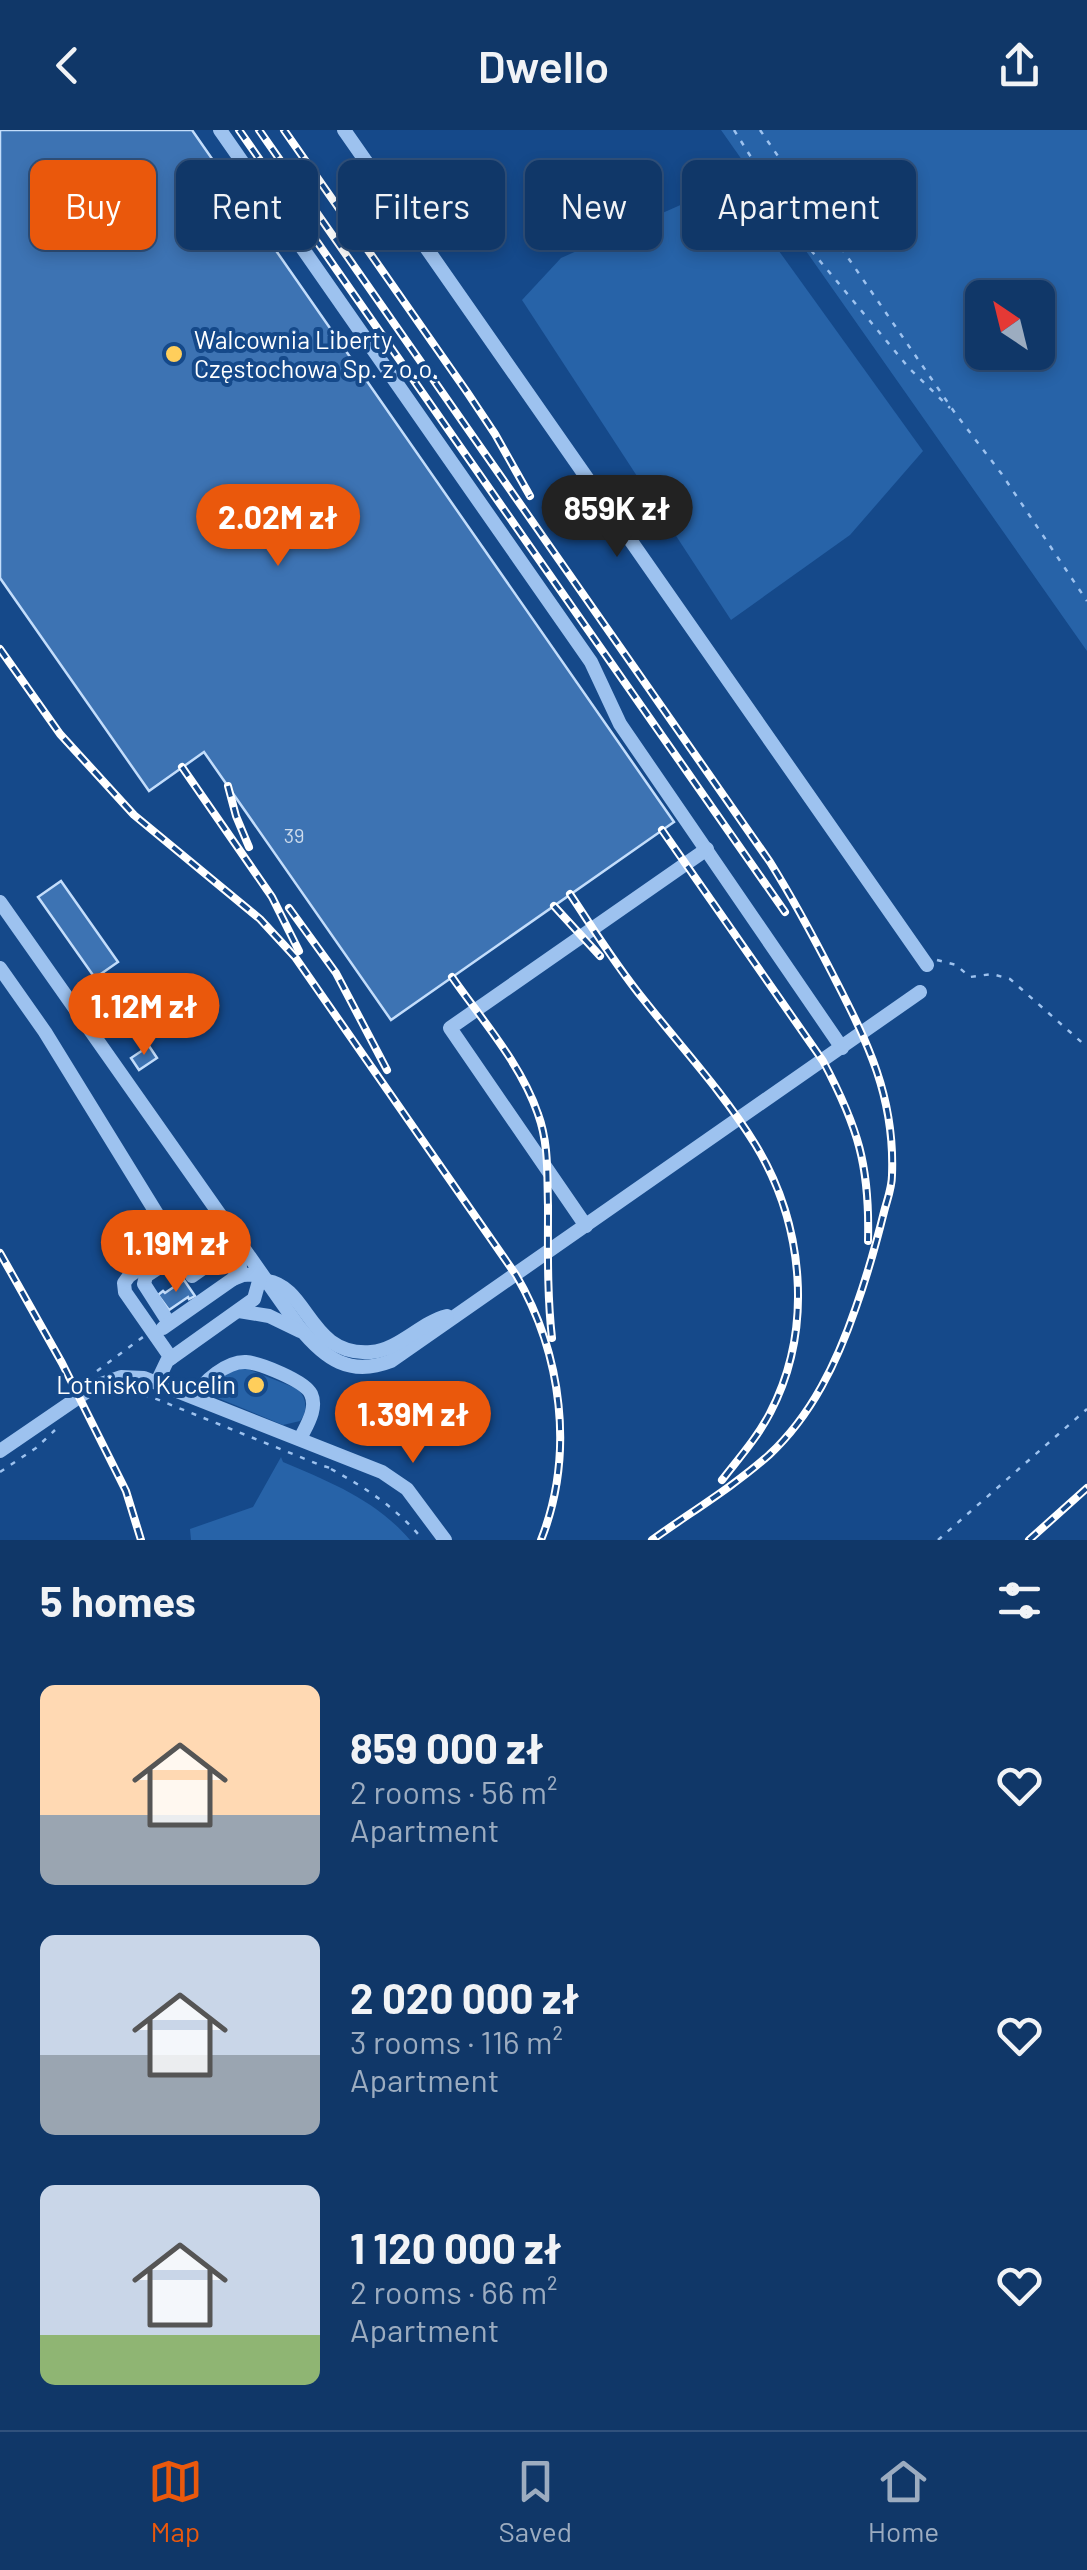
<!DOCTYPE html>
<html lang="en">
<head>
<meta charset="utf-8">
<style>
	:root { --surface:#103768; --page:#1e4271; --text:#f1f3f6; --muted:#9cacc0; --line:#30517c; --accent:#ea580c }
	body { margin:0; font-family:Barlow,sans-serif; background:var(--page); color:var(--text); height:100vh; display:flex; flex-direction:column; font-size:38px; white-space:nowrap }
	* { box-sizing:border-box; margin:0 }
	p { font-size:32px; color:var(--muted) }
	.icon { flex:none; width:55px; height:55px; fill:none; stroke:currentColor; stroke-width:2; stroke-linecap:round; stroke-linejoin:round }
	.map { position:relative; height:1410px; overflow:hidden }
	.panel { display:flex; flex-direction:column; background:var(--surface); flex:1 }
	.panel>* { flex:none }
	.guide { position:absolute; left:30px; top:30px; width:1028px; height:90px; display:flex; gap:20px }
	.needle { width:65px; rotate:325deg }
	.buttons { position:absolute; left:965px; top:150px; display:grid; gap:20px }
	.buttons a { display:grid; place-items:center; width:90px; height:90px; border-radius:15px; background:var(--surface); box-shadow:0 5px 15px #0003,0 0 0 2px var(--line); font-size:50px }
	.price { position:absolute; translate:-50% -85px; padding:0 22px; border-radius:35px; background:var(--accent); color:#fff; font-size:32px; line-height:65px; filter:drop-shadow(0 2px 5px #0008) }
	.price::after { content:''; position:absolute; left:50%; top:60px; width:30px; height:22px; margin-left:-15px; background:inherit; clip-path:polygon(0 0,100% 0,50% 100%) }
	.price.selected { background:#222; color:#fff }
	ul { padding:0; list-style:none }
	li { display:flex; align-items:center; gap:30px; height:250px; padding:0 40px }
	li span { display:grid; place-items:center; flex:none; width:280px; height:200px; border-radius:15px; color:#555 }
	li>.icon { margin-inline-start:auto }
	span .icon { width:120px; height:120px; fill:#fffc; stroke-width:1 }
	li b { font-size:42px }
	h2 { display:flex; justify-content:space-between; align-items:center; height:120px; padding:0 40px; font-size:42px }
	.pill { padding:0 35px; border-radius:15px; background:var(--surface); box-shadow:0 5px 15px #0003,0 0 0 2px var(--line); font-size:35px; line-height:90px }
	.pill.selected { background:var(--accent); color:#fff }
	header { display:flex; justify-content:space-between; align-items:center; height:130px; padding:0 40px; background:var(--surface); font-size:45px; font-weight:600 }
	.tab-bar { display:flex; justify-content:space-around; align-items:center; height:140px; border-top:2px solid var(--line); background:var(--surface); font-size:28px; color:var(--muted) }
	.tab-bar a { display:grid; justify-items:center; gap:5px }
	.tab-bar .selected { color:var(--accent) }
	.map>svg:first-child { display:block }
	.green { fill:#2763a8; fill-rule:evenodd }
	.building { fill:#3d73b3; stroke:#c3ddfb; stroke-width:2.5 }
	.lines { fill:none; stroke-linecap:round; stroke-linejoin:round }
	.path { stroke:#9dc2ef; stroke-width:2.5; stroke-dasharray:5 8; stroke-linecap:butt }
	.minor { stroke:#9dc2ef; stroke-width:14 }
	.rail-casing { stroke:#fff; stroke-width:8 }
	.rail { stroke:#15498a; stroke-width:4; stroke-dasharray:11; stroke-linecap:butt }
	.poi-dot { fill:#ffce5b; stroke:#15498a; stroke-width:4 }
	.labels { text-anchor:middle; stroke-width:8; stroke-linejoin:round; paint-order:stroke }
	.number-label { font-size:20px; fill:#cedcec }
	.poi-label { font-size:25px; fill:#fff; stroke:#15498a; text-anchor:start }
</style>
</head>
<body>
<header><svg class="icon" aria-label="back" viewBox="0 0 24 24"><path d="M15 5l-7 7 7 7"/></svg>Dwello<svg class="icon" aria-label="share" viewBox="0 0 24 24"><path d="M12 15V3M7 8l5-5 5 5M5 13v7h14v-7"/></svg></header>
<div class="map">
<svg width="1087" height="1410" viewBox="0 0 1087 1410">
	<rect width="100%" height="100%" fill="#15498a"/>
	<!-- green -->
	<g class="green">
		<path d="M721 0H1087V521ZM982 168H1038V222H982Z"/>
		<path d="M730 53 923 321 850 405 731 490 522 170 561 128Z"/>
		<path d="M245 1238 298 1259C307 1269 308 1281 300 1291L283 1295 213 1266 212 1255 214 1252 235 1240Z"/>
		<path d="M281 1327 283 1332C330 1352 376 1370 410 1410H191L190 1399 253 1377Z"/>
	</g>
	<!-- building -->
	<g class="building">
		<path d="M0 0H192L674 692 391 890 204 622 149 661 0 448Z"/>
		<path d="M61 751 118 832 95 848 38 767Z"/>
		<path d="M149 916 157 928 139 940 131 928Z"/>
		<path d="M184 1150 195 1166 189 1169 188 1167 169 1180 158 1165 163 1161 165 1163Z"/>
	</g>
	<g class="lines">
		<!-- path -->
		<g class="path">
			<path d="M734 0 805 113 909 238 950 278"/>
			<path d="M760 0 955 283 1001 343 1087 471"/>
			<path d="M937 830 956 835 970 847 992 844 1010 849 1087 917"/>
			<path d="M97 1241 143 1207"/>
			<path d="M117 1263 149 1266 320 1335 334 1339"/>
			<path d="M331 1339C366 1358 398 1379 423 1410"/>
			<path d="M0 1342 36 1318 55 1300"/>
			<path d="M938 1410 1087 1279"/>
		</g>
		<!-- minor -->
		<g class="minor">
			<path d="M220 0 591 532 620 594 842 918"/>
			<path d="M344 0 927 835"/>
			<path d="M0 772 299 1197C325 1229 350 1247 391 1231L920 862"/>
			<path d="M0 838 45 902 181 1123 146 1146 144 1154 169 1193"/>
			<path d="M586 1096 450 898 707 719"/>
			<path d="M267 1151C309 1157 309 1227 371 1222 399 1220 420 1193 447 1186"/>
			<path d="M239 1181 269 1186 300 1201"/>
			<path d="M163 1198 233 1149 240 1138 239 1113"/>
			<path d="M171 1228 125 1162 124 1153 129 1146 175 1114 194 1112 209 1134 192 1146"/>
			<path d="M157 1252 167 1231 254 1169 261 1144 243 1145 233 1149"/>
			<path d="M196 1267C202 1251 228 1231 246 1232 260 1233 305 1251 311 1264 318 1279 306 1296 300 1309"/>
			<path d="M0 1321 95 1256 121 1247 144 1248 382 1342 407 1359 445 1410"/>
		</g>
		<!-- rail casing -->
		<g class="rail-casing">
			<g id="rail">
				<path d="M239 0 785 782"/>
				<path d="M259 0 770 732C793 769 813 806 833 845 868 913 895 967 892 1045 892 1058 887 1070 884 1082 876 1114 867 1146 856 1177 837 1232 812 1285 769 1325 733 1357 691 1382 652 1410"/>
				<path d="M284 0 467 262 495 304 530 366"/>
				<path d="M0 519 60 604 134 685 260 789 295 827 516 1145C562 1224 575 1324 541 1410"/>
				<path d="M182 637 272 767 299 821"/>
				<path d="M228 656 236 686 249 717"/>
				<path d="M662 700 823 931C858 997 870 1036 868 1111"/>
				<path d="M570 764C594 800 617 837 644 870 682 918 723 962 755 1014 804 1094 814 1199 770 1283 757 1308 739 1328 722 1350"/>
				<path d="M554 776 600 826"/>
				<path d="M289 778 336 843 387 940"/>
				<path d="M452 847C482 890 521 934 538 984 549 1014 547 1045 548 1076 548 1120 547 1164 552 1208"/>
				<path d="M0 1123 62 1233 126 1361 141 1410"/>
				<path d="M1029 1410 1087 1358"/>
			</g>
		</g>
		<!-- rail -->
		<use href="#rail" class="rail"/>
	</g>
	<!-- markers -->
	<g class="poi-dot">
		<circle cx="174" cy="224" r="10"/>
		<circle cx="256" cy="1255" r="10"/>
	</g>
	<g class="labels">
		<!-- number labels -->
		<g class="number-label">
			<text x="294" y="713">39</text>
		</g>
		<!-- poi labels -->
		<g class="poi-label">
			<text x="194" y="219">Walcownia Liberty<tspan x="194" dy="29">Częstochowa Sp. z o.o.</tspan></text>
			<text x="236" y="1264" text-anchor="end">Lotnisko Kucelin</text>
		</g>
	</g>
</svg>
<div class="buttons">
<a><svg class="needle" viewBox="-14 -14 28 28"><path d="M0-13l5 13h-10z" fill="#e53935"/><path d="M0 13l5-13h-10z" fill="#9cacc0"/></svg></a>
</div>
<b class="price selected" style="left:617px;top:430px">859K zł</b>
<b class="price" style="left:278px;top:439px">2.02M zł</b>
<b class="price" style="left:144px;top:928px">1.12M zł</b>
<b class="price" style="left:176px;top:1165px">1.19M zł</b>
<b class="price" style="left:413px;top:1336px">1.39M zł</b>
<div class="guide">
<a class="pill selected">Buy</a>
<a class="pill">Rent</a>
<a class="pill">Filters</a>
<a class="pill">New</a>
<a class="pill">Apartment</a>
</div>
</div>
<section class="panel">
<h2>5 homes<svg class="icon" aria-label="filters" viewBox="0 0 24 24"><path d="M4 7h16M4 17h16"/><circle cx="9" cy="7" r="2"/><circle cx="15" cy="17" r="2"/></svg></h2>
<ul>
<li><span style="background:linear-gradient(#ffd9b3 65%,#9aa5b1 0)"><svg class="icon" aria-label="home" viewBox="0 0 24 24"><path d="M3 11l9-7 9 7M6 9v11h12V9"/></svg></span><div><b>859 000 zł</b><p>2 rooms · 56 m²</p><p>Apartment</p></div><svg class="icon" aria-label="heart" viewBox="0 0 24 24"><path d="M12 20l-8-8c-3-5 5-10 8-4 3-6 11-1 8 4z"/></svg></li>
<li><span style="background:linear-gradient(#c9d6e8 60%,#9aa5b1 0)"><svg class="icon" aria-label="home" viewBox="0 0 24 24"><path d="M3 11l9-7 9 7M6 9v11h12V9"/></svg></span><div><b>2 020 000 zł</b><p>3 rooms · 116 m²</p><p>Apartment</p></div><svg class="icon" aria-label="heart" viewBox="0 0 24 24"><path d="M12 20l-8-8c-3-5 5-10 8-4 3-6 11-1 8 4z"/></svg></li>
<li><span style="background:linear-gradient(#c9d6e8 75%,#8fb573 0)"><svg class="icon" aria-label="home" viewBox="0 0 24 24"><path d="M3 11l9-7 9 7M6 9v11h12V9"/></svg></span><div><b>1 120 000 zł</b><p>2 rooms · 66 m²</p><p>Apartment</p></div><svg class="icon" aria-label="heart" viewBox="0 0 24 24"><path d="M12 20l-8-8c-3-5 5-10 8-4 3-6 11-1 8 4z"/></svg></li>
</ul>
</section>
<nav class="tab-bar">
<a class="selected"><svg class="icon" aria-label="map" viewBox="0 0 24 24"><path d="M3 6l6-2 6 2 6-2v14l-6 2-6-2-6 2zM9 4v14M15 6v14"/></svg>Map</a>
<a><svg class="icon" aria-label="saved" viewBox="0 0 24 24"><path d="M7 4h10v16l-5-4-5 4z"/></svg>Saved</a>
<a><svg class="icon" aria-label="home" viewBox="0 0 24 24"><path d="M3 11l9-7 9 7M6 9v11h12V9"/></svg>Home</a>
</nav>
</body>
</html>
